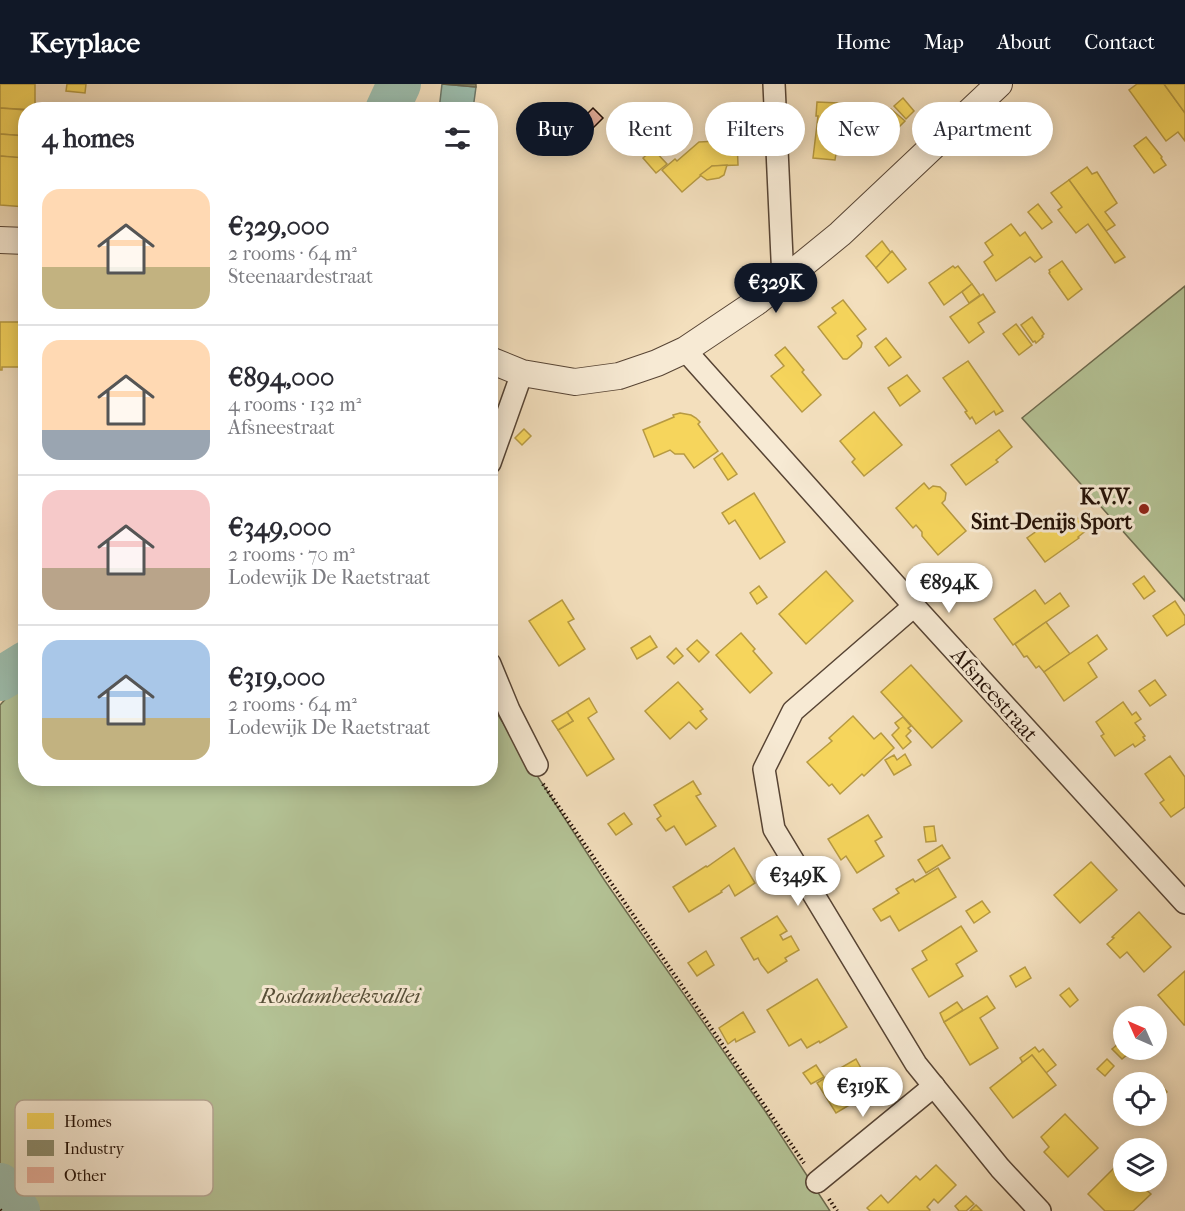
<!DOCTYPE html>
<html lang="en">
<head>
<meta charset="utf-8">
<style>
	:root { --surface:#fff; --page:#f7f7f7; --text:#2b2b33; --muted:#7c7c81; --line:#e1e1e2; --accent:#111827 }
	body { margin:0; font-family:"IM FELL French Canon",serif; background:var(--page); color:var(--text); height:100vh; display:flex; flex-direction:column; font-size:22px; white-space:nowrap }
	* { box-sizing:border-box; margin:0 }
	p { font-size:20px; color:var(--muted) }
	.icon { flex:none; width:33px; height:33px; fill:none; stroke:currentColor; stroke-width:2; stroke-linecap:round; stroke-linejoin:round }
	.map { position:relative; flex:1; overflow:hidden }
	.panel { position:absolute; left:18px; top:18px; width:480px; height:684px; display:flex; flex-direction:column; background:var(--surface); border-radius:24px; box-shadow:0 3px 15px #0003 }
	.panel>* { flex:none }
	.banner { position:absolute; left:516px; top:18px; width:570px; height:54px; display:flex; gap:12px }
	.needle { width:39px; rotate:315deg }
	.fabs { position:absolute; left:1113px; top:922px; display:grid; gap:12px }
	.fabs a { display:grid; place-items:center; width:54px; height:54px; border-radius:50%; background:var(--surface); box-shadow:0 3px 15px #0003; font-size:30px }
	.price { position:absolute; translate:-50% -51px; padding:0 14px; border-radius:21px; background:#fff; color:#222; font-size:20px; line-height:39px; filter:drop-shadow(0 2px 3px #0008) }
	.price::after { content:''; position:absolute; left:50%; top:36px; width:18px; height:14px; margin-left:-9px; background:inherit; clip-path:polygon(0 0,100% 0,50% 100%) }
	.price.active { background:var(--accent); color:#fff }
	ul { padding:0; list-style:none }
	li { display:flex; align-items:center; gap:18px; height:150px; padding:0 24px }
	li+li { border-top:2px solid var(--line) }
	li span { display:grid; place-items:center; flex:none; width:168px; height:120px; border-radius:18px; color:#555 }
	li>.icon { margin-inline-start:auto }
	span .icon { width:72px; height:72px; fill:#fffc; stroke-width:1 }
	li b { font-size:26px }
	h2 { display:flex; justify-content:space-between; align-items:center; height:72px; padding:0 24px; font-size:26px }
	.pill { padding:0 21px; border-radius:27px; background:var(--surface); box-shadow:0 3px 15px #0003; font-size:21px; line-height:54px }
	.pill.active { background:var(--accent); color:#fff }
	header { display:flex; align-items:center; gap:36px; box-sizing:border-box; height:84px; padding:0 30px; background:var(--accent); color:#fff }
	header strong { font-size:28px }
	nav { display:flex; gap:33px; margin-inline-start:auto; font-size:21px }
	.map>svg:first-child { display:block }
	.green { fill:#b4c396; stroke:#6c6a4e; stroke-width:1.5 }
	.water { fill:#9cbdad; stroke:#6c786a; stroke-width:1.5 }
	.homes { fill:#f6d55c; stroke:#b79a42; stroke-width:1.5 }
	.industry { fill:#8c8c6e; stroke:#6c674f; stroke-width:1.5 }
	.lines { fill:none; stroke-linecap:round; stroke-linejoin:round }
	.river { stroke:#9cbdad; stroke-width:44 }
	.building { fill:#e6af9b; stroke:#231006; stroke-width:1.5 }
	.minor-casing { stroke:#574434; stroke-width:24 }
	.tertiary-casing { stroke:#574434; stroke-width:28 }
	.path { stroke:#231006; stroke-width:4; stroke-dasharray:1.5 3; stroke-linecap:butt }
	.minor { stroke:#f7ead4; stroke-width:21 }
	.tertiary { stroke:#f7ead4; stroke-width:26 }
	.poi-dot { fill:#8f2418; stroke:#f7ead4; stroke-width:2 }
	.labels { text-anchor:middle; stroke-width:6; stroke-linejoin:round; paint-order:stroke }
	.poi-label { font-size:22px; font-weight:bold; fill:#231006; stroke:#f7ead4; text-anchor:end }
	.street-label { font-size:22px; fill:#231006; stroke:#f7ead4 }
	.park-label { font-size:22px; font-style:italic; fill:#564f38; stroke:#f7ead4 }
	.key { fill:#f7ead4; stroke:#b7a996; stroke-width:1.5 }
	.key-label { font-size:16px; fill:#231006 }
</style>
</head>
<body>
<header>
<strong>Keyplace</strong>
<nav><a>Home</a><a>Map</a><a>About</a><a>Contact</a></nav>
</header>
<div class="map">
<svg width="1185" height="1127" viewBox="0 0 1185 1127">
	<rect width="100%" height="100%" fill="#f3dfbd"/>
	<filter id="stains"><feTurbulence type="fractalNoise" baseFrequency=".00333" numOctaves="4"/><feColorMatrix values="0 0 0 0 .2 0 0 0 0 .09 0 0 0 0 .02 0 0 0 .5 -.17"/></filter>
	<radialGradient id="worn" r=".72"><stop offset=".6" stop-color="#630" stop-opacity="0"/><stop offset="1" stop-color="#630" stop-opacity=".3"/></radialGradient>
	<!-- green -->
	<g class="green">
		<path d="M1185 202V517L1022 334Z"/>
		<path d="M25 594 26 694H490L491 620 605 797 765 1027 830 1127H0V621Z"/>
	</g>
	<!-- water -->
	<path class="water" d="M442 0 476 3 473 25 439 26Z"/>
	<!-- homes -->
	<g class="homes">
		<path d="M0 0H35V26L0 24Z"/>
		<path d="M67 0H86L85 9 66 7Z"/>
		<path d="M1137 0H1164L1185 29V57L1178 48 1166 57 1129 6Z"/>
		<path d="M1164 0H1185V29Z"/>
		<path d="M903 14 914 27 906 35 894 22Z"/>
		<path d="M817 18 861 20V26L879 30 876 52 839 50 835 76 813 74 818 32H816Z"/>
		<path d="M0 24 26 26V52L0 50Z"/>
		<path d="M891 25 905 37 898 44 885 31Z"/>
		<path d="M0 50 26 52V75L0 72Z"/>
		<path d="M1146 53 1162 73 1161 74 1166 81 1154 89 1134 62Z"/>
		<path d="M737 56 738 81 712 82 682 108 662 86 675 75 677 77 699 58Z"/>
		<path d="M653 65 667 80 656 89 643 74Z"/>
		<path d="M0 72 26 74V123L0 121Z"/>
		<path d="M727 81 724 91 719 94 707 96 700 91 712 82Z"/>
		<path d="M1087 83 1092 90 1097 88 1117 119 1105 128 1115 141 1106 147 1069 96Z"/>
		<path d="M1069 96 1125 173 1115 179 1088 140 1076 149 1058 126 1062 123 1051 109Z"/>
		<path d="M1038 120 1052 138 1042 145 1028 128Z"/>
		<path d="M1011 140 1020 152 1025 148 1042 173 1035 178 1030 173 996 197 984 178 993 171 985 159Z"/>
		<path d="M882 157 891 169 876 184 866 172Z"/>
		<path d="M892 167 906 185 888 199 876 184Z"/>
		<path d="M1062 177 1082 205 1068 216 1049 189 1050 188 1049 186Z"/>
		<path d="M953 182 955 184 958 182 972 200 944 221 929 199Z"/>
		<path d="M972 200 980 211 969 219 962 208Z"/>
		<path d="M983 210 995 228 978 239 984 248 969 259 950 233Z"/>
		<path d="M843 216 866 245 857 252 862 259 861 263 847 275H843L818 243 836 229 832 224Z"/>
		<path d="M1032 233 1044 250 1042 252 1043 253 1036 259 1035 257 1033 258 1021 241Z"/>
		<path d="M0 238H26V283H2V286H0Z"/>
		<path d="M1016 240 1032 261 1019 271 1003 250Z"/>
		<path d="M886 254 901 273 889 282 875 263Z"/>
		<path d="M785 263 804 286 802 288 821 311 802 328 771 292 784 282 775 271Z"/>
		<path d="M968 277 1003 327 996 331 994 327 976 340 972 333 970 335 965 328 967 327 943 294Z"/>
		<path d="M907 291 920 307 900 322 888 304Z"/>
		<path d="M874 328 902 361 864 392 852 378 855 375 840 357Z"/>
		<path d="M490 329 495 331 490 347Z"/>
		<path d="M680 329 691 331 696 334 700 338 698 340 718 367 694 384 684 370H675L670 366 654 373 643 346 674 333 673 331Z"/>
		<path d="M524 345 531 352 522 361 515 354Z"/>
		<path d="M999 346 1012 363 996 376 998 378 966 401 951 381Z"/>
		<path d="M722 369 737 390 728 396 714 375Z"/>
		<path d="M924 399 929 405 933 402 940 403 946 409 945 416 942 419 966 447 938 471 922 452V448L916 441 913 444 896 424Z"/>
		<path d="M754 409 785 458 760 475 735 436 729 440 722 429Z"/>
		<path d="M1061 430 1069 440 1083 431 1092 442 1078 453 1079 454 1045 478 1027 454Z"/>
		<path d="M826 487 853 517 806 560 779 530Z"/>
		<path d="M1144 492 1155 507 1144 515 1133 500Z"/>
		<path d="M759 502 767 513 757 520 750 509Z"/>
		<path d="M1035 506 1045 520 1060 509 1069 522 1013 561 994 535Z"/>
		<path d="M562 516 574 535 568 538 585 565 559 582 529 537Z"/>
		<path d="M1175 517 1185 532V540L1167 552 1153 532Z"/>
		<path d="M1046 538 1070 570 1044 588 1039 582 1036 584 1027 572 1024 573 1015 560Z"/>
		<path d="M741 549 755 565 753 567 772 589 750 609 716 571Z"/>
		<path d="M1097 551 1107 565 1088 579 1097 593 1064 617 1044 588Z"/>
		<path d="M650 552 657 563 637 575 631 564Z"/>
		<path d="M697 556 709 568 699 578 687 565Z"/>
		<path d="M676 564 683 572 674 580 667 573Z"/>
		<path d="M911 581 962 637 932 664 881 608Z"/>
		<path d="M1155 596 1166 611 1150 622 1139 607Z"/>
		<path d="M678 598 703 625 700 627 707 635 696 645 689 638 670 655 645 627Z"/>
		<path d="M589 614 597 628 588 634 614 675 587 692 558 646 573 637 567 628Z"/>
		<path d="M1123 618 1132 631 1136 628 1141 635 1135 639 1145 652 1143 653 1145 656 1135 663 1133 660 1115 672 1101 652 1104 650 1096 638Z"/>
		<path d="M567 628 573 637 558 646 552 637Z"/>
		<path d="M853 632 874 655 881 649 894 664 864 692 862 690 840 710 832 700 829 702 807 678 832 657 829 654Z"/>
		<path d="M903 633 911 642 908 644 911 647 906 652 911 658 903 665 892 651 899 644 895 639Z"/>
		<path d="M905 670 911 681 894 691 885 676 894 671 897 676Z"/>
		<path d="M1170 672 1185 693V723L1171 733 1160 719 1164 716 1145 690Z"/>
		<path d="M693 697 701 710 696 712 716 742 686 761 674 742 666 747 657 735 661 732 654 721Z"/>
		<path d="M624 729 632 740 616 751 608 740Z"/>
		<path d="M868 731 882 753 875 757 884 772 857 789 846 772 841 776 828 755Z"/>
		<path d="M934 742 936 757 926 758 924 743Z"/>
		<path d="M942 761 950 774 926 789 918 776Z"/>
		<path d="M734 764 755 799 735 812 729 801 721 807 722 808 689 828 673 803 706 782 707 783Z"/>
		<path d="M1091 778 1117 806 1080 839 1054 811Z"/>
		<path d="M938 784 956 813 899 847 890 832 881 837 873 825 899 809 896 805 913 795 915 798Z"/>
		<path d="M982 817 990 828 974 839 966 827Z"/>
		<path d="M1139 828 1171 863 1144 888 1127 868 1120 874 1107 860 1114 854 1112 853Z"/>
		<path d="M777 832 787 847 780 851 783 856 791 852 799 866 785 874 787 877 768 889 761 880 758 874 754 876 741 854Z"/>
		<path d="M961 842 977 867 956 880 963 892 929 913 912 885 927 876 922 867Z"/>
		<path d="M706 867 714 881 697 892 688 879Z"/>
		<path d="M1025 883 1031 894 1016 903 1010 892Z"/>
		<path d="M1185 887V941H1184L1158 911Z"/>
		<path d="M817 895 847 943 820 959 819 957 807 964 801 955 789 962 767 926Z"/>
		<path d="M1069 904 1078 916 1070 923 1060 911Z"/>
		<path d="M987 912 995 924 980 934 998 964 970 981 944 938Z"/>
		<path d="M957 918 963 926 944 938 940 929Z"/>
		<path d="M743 928 755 948 736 958 735 955 728 960 719 944Z"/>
		<path d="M1124 955V966H1133L1122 975 1112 965Z"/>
		<path d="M1035 963 1039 968 1043 965 1056 981 1046 989 1032 971 1023 979 1020 974Z"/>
		<path d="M1032 971 1056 1001 1013 1034 990 1004Z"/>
		<path d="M856 975 862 986 844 997 837 986Z"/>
		<path d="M1107 975 1114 982 1105 992 1097 985Z"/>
		<path d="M816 981 824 993 811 1000 803 989Z"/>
		<path d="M837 986 844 997 862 986 875 1006 836 1029 817 999Z"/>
		<path d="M1159 998 1167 1008 1158 1016 1156 1015V1000Z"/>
		<path d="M1065 1030 1098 1064 1068 1093 1044 1068 1049 1063 1041 1053Z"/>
		<path d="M1118 1080 1124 1086V1098H1137L1151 1110 1133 1127H1105L1088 1110Z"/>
		<path d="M936 1081 956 1101 938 1119 934 1115 927 1123 930 1126 929 1127H870L867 1124 881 1111 888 1119 916 1092 920 1096Z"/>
		<path d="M966 1112 974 1120 966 1127H959L955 1122Z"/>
		<path d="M976 1121 982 1127H970Z"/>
	</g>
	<!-- industry -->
	<path class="industry" d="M442 0H476V3Z"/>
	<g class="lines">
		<!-- river -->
		<g class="river">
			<path d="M387 26 399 0"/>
			<path d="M0 595 26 579"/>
			<path d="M0 1101 18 1127"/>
		</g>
	</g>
	<!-- building -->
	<path class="building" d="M593 24 603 34 593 44 583 34Z"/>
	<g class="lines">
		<!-- minor casing -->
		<g class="minor-casing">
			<g id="minor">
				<path d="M774 0 783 196"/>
				<path d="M685 266 914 522 1185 819"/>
				<path d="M490 379 522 289"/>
				<path d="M914 522 793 627 764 685 774 745 916 980 1000 1084 1040 1127"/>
				<path d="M490 580 509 626 537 681"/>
				<path d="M817 1098 934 1002"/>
			</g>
		</g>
		<!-- tertiary casing -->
		<g class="tertiary-casing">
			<g id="tertiary">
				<path d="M0 156 26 157"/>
				<path d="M490 276 522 289 575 298 619 292 657 279 685 266 758 217 840 150 999 0"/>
			</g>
		</g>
		<!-- path -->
		<g class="path">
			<path d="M543 700 804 1079"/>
			<path d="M829 1115 837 1127"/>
			<path d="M0 1126 1 1127"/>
		</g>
		<!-- minor -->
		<use href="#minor" class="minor"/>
		<!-- tertiary -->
		<use href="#tertiary" class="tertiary"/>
	</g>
	<!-- markers -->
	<circle class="poi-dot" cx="1144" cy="425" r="6"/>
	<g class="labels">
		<!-- poi labels -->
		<g class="poi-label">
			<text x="1132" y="420">K.V.V.<tspan x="1132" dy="25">Sint-Denijs Sport</tspan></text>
		</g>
		<!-- street labels -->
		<g class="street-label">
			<text transform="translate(995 610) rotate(48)" y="8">Afsneestraat</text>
		</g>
		<!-- park labels -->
		<g class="park-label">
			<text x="340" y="919">Rosdambeekvallei</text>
		</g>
	</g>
	<!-- legend -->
	<rect x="15" y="1016" width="198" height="96" rx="9" class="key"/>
	<rect x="27" y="1029" width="27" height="16" fill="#f6d55c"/>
	<rect x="27" y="1056" width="27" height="16" fill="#8c8c6e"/>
	<rect x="27" y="1083" width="27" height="16" fill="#e6af9b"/>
	<g class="key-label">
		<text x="64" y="1043">Homes</text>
		<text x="64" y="1070">Industry</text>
		<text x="64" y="1097">Other</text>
	</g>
	<rect width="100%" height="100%" filter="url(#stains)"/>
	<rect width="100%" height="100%" fill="url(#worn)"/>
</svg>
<div class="fabs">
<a><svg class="needle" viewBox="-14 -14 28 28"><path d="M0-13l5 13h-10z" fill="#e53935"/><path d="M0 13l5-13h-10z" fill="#7c7c81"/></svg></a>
<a><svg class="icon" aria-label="locate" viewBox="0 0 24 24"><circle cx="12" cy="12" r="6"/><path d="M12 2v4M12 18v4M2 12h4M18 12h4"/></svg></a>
<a><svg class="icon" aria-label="layers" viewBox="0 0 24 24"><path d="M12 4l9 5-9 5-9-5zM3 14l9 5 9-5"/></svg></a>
</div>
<b class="price active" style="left:776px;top:230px">€329K</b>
<b class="price" style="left:949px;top:530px">€894K</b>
<b class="price" style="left:798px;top:823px">€349K</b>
<b class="price" style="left:863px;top:1034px">€319K</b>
<div class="banner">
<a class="pill active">Buy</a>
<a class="pill">Rent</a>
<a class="pill">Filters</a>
<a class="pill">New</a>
<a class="pill">Apartment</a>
</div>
<section class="panel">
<h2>4 homes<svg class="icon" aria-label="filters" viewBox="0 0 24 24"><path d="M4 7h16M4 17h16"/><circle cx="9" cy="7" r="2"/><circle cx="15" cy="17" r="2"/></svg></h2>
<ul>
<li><span style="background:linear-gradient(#ffd9b3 65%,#c2b280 0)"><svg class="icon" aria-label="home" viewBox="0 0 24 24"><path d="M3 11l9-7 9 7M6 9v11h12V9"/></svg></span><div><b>€329,000</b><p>2 rooms · 64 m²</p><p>Steenaardestraat</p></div></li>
<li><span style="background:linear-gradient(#ffd9b3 75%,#9aa5b1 0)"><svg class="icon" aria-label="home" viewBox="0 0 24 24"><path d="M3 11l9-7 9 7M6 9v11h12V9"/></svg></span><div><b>€894,000</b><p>4 rooms · 132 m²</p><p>Afsneestraat</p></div></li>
<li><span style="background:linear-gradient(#f6c9c9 65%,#b9a48a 0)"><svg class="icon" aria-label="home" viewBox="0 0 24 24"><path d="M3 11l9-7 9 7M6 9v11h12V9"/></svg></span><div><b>€349,000</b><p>2 rooms · 70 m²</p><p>Lodewijk De Raetstraat</p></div></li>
<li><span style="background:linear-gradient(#a9c7e8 65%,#c2b280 0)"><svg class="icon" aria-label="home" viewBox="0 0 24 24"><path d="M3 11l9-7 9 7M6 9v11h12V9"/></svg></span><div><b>€319,000</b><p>2 rooms · 64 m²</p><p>Lodewijk De Raetstraat</p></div></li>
</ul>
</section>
</div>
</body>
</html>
